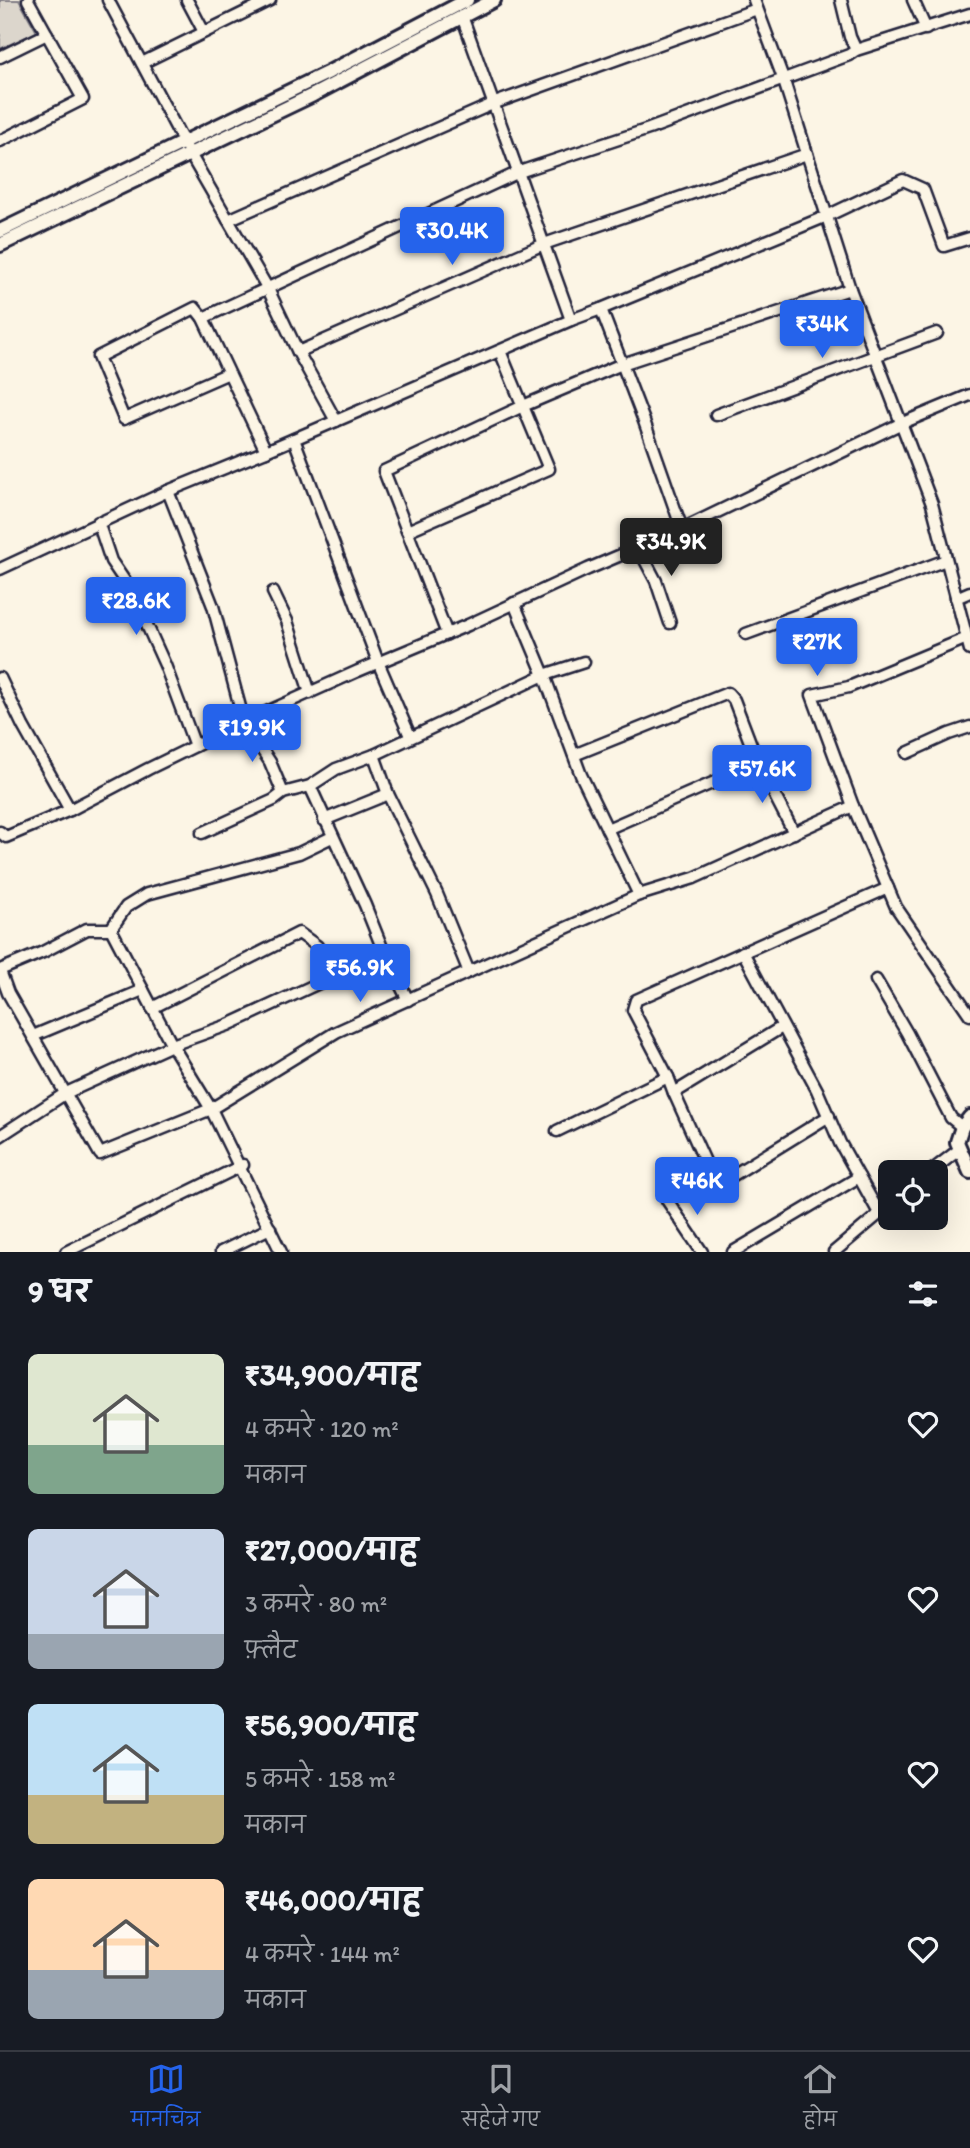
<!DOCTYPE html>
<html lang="hi">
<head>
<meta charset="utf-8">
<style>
	:root { --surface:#171b24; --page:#20242c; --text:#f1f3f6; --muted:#9ea1a6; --line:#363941; --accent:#2563eb }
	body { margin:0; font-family:Itim,"Playpen Sans Deva",sans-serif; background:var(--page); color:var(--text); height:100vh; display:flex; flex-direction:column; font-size:26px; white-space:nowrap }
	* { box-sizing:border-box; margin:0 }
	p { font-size:23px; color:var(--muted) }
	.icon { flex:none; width:38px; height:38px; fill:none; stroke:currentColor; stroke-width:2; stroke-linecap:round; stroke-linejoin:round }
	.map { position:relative; height:1252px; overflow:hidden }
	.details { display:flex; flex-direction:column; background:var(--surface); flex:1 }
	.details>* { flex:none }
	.buttons { position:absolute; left:878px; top:1160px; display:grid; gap:14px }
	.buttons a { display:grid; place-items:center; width:70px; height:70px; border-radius:10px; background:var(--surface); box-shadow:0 7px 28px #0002; font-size:35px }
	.price { position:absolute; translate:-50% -60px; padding:0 16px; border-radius:7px; background:var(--accent); color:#fff; font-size:23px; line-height:46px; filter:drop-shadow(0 2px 4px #0008) }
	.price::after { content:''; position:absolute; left:50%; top:42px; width:21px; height:16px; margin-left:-10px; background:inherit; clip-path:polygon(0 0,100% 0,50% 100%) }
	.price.on { background:#222; color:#fff }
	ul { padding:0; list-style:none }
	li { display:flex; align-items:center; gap:21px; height:175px; padding:0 28px }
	li span { display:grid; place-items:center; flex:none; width:196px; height:140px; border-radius:10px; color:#555 }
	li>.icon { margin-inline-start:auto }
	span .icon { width:84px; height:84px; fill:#fffc; stroke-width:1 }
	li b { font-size:30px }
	h2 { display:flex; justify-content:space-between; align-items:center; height:84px; padding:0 28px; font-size:30px }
	.dock { display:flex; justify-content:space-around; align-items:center; height:98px; border-top:2px solid var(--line); background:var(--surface); font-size:19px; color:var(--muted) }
	.dock a { display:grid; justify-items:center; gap:4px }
	.dock .on { color:var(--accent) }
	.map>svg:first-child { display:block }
	.green { fill:#dcd6cc; stroke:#7f7c84; stroke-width:2 }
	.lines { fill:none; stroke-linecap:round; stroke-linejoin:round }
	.minor-casing { stroke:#22223b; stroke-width:15 }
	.tertiary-casing { stroke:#22223b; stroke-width:18 }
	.minor { stroke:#fcf5e5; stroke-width:10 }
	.tertiary { stroke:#fcf5e5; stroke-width:12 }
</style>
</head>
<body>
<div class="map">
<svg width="970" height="1252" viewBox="0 0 970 1252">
	<rect width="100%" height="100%" fill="#fcf5e5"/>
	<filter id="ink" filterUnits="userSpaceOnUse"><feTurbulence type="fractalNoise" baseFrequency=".0143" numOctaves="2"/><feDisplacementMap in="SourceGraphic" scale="14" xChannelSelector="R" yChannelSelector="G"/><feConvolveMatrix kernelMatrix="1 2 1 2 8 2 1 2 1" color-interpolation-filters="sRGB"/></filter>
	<g filter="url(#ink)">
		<!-- green -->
		<path class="green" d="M0 0H19L37 32 0 49Z"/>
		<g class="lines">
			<!-- minor casing -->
			<g class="minor-casing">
				<g id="minor">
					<path d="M108 0 190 154 268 289 298 352 544 244 807 154"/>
					<path d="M187 0 204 32"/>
					<path d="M754 0 783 78 850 289 932 504 970 650"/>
					<path d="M841 0 850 37 856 50"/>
					<path d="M913 0 926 29"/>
					<path d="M0 57 47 34"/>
					<path d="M142 63 270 0"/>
					<path d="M0 141 83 99 28 0"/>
					<path d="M228 220 495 103 757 9"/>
					<path d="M601 309 827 216 903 180 923 189 944 246 970 238"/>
					<path d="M203 318 519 172 649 129 849 55 856 50 970 14"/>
					<path d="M298 352 336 421"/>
					<path d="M229 373 124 419 98 357 195 308 203 318 266 451 571 320"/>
					<path d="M716 415 937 333"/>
					<path d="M294 439 378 662 410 736"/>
					<path d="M168 491 213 606 244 722 270 762 283 793"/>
					<path d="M98 522 111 561 132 592 165 665 195 746"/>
					<path d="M682 529 900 424 970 395"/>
					<path d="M407 531 549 469 500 351"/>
					<path d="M638 547 656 581 670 623"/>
					<path d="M0 569 168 491 266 451"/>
					<path d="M273 592 287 621 310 693"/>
					<path d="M956 598 970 592"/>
					<path d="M514 603 544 675 581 775 639 895 694 878 853 806 896 907 970 1015"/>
					<path d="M447 634 384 471 523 406 622 364 850 289"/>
					<path d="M746 634 946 560"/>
					<path d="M0 678 23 726 70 810"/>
					<path d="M907 753 949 734 970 727"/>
					<path d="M374 755 388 794 437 894 469 972"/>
					<path d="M574 755 728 693 734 700 758 763 794 833"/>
					<path d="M310 786 365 905 385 955 408 1000"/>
					<path d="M853 806 812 695 849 687 967 638"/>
					<path d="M324 820 388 794"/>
					<path d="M607 829 758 763"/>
					<path d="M0 832 6 837 70 810 148 769 244 722 358 671 468 625 588 569 682 529 644 421 601 309 571 320 462 16"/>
					<path d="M202 833 274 800 283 793 310 786 336 769 374 755 544 675 584 662"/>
					<path d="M111 929 172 1045 211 1109 281 1252"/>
					<path d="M111 929 126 907 147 894 299 853 332 837"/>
					<path d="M743 952 817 1090 840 1143 879 1213"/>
					<path d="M0 970 43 952 87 929H111"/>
					<path d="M0 971 8 993 100 1154 211 1109 336 1032 639 895"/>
					<path d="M876 980 907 1033 951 1118 962 1127"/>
					<path d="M33 1036 143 990"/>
					<path d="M668 1077 674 1093 782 1027"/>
					<path d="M674 1093 707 1166 716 1179H727L829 1116"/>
					<path d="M557 1131 668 1077 633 1010 636 1000 888 888"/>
					<path d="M0 1136 66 1093 172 1045 228 1025 332 977 317 946 299 933 152 1008"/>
					<path d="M930 1172 960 1149"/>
					<path d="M667 1200 702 1252"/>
					<path d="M66 1252 243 1165"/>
					<path d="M221 1252 270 1228"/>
					<path d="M733 1252 859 1177"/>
					<path d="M834 1252 891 1204"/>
				</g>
			</g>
			<!-- tertiary casing -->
			<g class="tertiary-casing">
				<g id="tertiary">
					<path d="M0 231 329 72 467 0"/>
					<path d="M0 245 313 95 494 0"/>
					<path d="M970 1117 962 1127 957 1142 970 1172"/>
				</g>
			</g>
			<!-- minor -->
			<use href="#minor" class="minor"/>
			<!-- tertiary -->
			<use href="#tertiary" class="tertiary"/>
		</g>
	</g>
</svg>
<div class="buttons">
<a><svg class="icon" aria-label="locate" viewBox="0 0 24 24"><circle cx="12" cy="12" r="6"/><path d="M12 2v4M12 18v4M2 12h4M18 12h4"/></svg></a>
</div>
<b class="price" style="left:452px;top:267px">₹30.4K</b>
<b class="price" style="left:822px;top:360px">₹34K</b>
<b class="price on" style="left:671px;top:578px">₹34.9K</b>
<b class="price" style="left:136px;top:637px">₹28.6K</b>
<b class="price" style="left:817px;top:678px">₹27K</b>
<b class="price" style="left:252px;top:764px">₹19.9K</b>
<b class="price" style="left:762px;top:805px">₹57.6K</b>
<b class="price" style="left:360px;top:1004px">₹56.9K</b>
<b class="price" style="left:697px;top:1217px">₹46K</b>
</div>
<section class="details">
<h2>9 घर<svg class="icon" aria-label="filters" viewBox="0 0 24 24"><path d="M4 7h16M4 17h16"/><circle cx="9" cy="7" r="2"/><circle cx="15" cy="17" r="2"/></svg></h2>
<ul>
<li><span style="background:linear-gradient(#dfe7d0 65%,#7fa58c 0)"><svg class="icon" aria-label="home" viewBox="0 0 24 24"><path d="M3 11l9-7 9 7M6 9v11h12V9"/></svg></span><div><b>₹34,900/माह</b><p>4 कमरे · 120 m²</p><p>मकान</p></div><svg class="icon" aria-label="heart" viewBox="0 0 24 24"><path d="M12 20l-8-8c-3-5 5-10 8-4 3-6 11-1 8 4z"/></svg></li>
<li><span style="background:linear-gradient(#c9d6e8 75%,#9aa5b1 0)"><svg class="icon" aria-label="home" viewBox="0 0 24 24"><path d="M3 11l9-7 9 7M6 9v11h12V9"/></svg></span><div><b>₹27,000/माह</b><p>3 कमरे · 80 m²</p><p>फ़्लैट</p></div><svg class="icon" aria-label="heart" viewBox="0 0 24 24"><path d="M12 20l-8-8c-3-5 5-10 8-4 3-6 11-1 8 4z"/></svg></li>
<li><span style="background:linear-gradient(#bfe0f5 65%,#c2b280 0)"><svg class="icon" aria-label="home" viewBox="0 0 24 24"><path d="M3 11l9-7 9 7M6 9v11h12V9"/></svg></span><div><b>₹56,900/माह</b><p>5 कमरे · 158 m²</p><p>मकान</p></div><svg class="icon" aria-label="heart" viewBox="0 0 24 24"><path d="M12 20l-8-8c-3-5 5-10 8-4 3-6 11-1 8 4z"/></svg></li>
<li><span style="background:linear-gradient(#ffd9b3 65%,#9aa5b1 0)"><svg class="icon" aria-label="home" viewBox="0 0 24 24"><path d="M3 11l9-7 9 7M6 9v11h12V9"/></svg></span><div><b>₹46,000/माह</b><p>4 कमरे · 144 m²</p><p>मकान</p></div><svg class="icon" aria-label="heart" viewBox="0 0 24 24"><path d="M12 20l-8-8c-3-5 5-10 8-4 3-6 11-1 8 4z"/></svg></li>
</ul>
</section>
<nav class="dock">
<a class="on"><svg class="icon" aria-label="map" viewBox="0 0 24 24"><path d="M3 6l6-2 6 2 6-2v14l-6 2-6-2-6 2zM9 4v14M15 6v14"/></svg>मानचित्र</a>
<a><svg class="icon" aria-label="saved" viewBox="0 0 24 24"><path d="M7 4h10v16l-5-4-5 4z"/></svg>सहेजे गए</a>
<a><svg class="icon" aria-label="home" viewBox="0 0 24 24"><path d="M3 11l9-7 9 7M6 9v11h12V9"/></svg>होम</a>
</nav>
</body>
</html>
